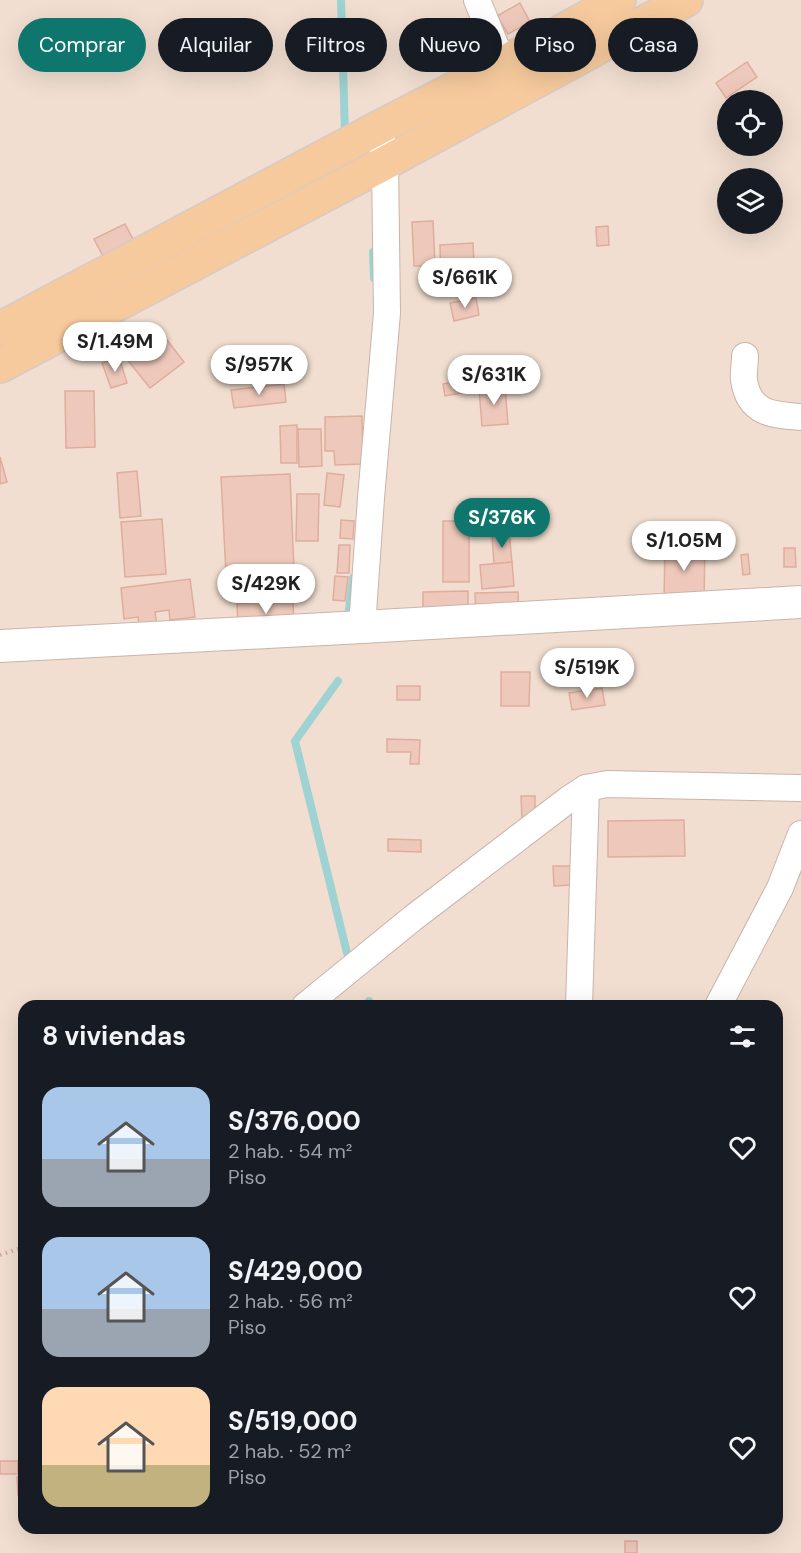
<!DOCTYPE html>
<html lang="es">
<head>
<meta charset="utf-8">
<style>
	:root { --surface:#171b24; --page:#20242c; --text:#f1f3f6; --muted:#9ea1a6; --accent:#0f766e }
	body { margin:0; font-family:"DM Sans",sans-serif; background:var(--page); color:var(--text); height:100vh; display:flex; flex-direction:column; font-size:22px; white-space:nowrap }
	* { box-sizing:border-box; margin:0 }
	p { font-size:20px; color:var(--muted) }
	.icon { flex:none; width:33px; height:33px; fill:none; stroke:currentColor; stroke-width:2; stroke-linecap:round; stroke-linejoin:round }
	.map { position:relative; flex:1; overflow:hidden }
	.sheet { position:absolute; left:18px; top:1000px; width:765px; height:534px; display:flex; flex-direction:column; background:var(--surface); border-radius:18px; box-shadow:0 6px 24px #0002 }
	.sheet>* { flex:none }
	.top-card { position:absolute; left:18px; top:18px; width:765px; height:54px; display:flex; gap:12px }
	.buttons { position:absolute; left:717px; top:90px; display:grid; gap:12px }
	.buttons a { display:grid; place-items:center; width:66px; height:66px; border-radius:50%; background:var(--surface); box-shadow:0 6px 24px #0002; font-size:30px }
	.price { position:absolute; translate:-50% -51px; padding:0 14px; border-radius:21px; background:#fff; color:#222; font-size:20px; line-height:39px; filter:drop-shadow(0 2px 3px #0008) }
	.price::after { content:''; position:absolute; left:50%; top:36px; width:18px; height:14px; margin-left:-9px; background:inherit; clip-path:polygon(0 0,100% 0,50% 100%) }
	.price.active { background:var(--accent); color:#fff }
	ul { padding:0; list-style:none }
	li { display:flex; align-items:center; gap:18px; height:150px; padding:0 24px }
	li span { display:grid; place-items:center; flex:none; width:168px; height:120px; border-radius:18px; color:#555 }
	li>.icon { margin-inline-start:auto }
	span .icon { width:72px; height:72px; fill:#fffc; stroke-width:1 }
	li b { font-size:26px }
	h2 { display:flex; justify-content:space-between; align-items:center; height:72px; padding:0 24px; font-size:26px }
	.tag { padding:0 21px; border-radius:27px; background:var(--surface); box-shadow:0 6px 24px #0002; font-size:21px; line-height:54px }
	.tag.active { background:var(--accent); color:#fff }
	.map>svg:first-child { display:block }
	.residential { fill:#f1ded0; fill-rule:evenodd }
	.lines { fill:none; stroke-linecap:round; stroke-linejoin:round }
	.stream { stroke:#9ed2d3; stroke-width:8 }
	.building { fill:#eec9bb; stroke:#dfad9c; stroke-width:1.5 }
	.minor-casing { stroke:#cab4a9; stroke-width:28 }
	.tertiary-casing { stroke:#cab4a9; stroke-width:34 }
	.primary-casing { stroke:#d4cbc9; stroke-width:36 }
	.path { stroke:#d2ac9e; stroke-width:4; stroke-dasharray:1.5 4.5; stroke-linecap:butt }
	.minor { stroke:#fff; stroke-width:26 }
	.tertiary { stroke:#fff; stroke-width:32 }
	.primary { stroke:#f6ca9d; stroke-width:33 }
</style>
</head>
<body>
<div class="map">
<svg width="801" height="1553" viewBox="0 0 801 1553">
	<rect width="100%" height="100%" fill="#faede1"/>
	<!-- residential -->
	<path class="residential" d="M0 0H801V1553H0ZM728 100H772V146H728ZM728 178H772V224H728ZM24 1006H777V1528H24Z"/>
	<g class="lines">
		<!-- stream -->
		<g class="stream">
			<path d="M341 0 345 133"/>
			<path d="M373 252 374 278"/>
			<path d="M348 617 353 578"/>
			<path d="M338 681 295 741 347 953"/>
			<path d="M369 1001V1006"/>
		</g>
	</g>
	<!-- building -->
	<g class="building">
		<path d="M520 3 530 22 508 34 497 16Z"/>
		<path d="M747 62 757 77 726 98 716 83Z"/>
		<path d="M433 221 435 266H414L412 222Z"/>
		<path d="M125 224 135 243 104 258 94 239Z"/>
		<path d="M608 226 609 245 597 246 596 227Z"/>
		<path d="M473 243 475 287 441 288 440 245Z"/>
		<path d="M476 298 479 315 454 321 450 303Z"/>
		<path d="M157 327 184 362 150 388 122 353Z"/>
		<path d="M119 357 127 383 111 388 102 363Z"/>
		<path d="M477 377 479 390 445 396 443 384Z"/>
		<path d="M284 384 286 402 234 408 231 390Z"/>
		<path d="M505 387 508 424 482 426 479 389Z"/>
		<path d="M65 391H94L95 447 66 448Z"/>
		<path d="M362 416 363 464 335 465 334 451H325V417Z"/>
		<path d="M297 425V463H281L280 426Z"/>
		<path d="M298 429H321L322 466 299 467Z"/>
		<path d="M0 457 7 482 0 484Z"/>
		<path d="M137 471 141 516 120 518 117 473Z"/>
		<path d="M327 473 344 475 340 507 324 505Z"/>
		<path d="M290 474 294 571 226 574 221 477Z"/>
		<path d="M297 494H319L318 541H296Z"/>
		<path d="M510 502 511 530H492L491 503Z"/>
		<path d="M162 519 166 574 125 577 121 522Z"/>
		<path d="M341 520 354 521 353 539 340 538Z"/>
		<rect x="443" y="521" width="26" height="61"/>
		<path d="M509 533 512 562 494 564 492 535Z"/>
		<path d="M665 542 705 543 704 602H664Z"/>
		<path d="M339 545H350L349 573H337Z"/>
		<path d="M784 548H795L796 567H784Z"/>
		<path d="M748 554 750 574 743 575 741 555Z"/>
		<path d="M512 562 514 586 482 589 480 565Z"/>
		<path d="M289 571 290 591 274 592V572Z"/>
		<path d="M335 576 348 577 345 601 333 600Z"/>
		<path d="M190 579 195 617 170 620 169 610 155 612 158 632 140 634 138 617 124 619 121 588Z"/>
		<path d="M468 591V610L423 612V592Z"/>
		<path d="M518 592 519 614 476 616 475 593Z"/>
		<path d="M293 601 294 627 238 629 237 603Z"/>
		<path d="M501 672H530L529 706H501Z"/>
		<rect x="397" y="686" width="23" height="14"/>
		<path d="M602 688 605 705 572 710 569 693Z"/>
		<path d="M387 739 420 740 419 764H410L411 752H387Z"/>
		<path d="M521 796H535V820H522Z"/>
		<path d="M684 820 685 856 608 857V821Z"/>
		<path d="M388 839 421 840V852L388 851Z"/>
		<path d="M553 866H572V885L554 886Z"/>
		<rect x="0" y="1461" width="18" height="13"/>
		<path d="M17 1477H24V1495H18Z"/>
		<rect x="625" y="1541" width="12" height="12"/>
	</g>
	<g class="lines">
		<!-- minor casing -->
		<g class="minor-casing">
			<g id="minor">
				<path d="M477 0 510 81"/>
				<path d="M745 356C745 364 743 373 744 380 749 414 773 415 801 417"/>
				<path d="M362 627 371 498 387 313 385 163 380 127"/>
				<path d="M305 1006 413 918 569 799 586 788"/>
				<path d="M579 1006 586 788 607 784 801 788"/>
				<path d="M718 1006 780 888 801 834"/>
			</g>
		</g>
		<!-- tertiary casing -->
		<g class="tertiary-casing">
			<path id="tertiary" d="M0 646 362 627 801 602"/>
		</g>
		<!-- primary casing -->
		<g class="primary-casing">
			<g id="primary">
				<path d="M0 329 380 127 502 64 619 0"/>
				<path d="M0 366 385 163 686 0"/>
			</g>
		</g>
		<!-- path -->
		<path class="path" d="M0 1255 24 1247"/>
		<!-- minor -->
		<use href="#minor" class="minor"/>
		<!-- tertiary -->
		<use href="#tertiary" class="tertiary"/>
		<!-- primary -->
		<use href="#primary" class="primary"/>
	</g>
</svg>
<div class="buttons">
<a><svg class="icon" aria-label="locate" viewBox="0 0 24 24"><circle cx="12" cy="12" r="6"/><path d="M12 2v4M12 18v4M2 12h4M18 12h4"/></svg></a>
<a><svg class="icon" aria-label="layers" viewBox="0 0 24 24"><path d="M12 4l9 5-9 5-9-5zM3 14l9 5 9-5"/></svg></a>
</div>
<b class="price" style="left:465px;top:309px">S/661K</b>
<b class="price" style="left:115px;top:373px">S/1.49M</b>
<b class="price" style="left:259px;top:396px">S/957K</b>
<b class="price" style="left:494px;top:406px">S/631K</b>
<b class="price active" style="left:502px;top:549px">S/376K</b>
<b class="price" style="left:684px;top:572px">S/1.05M</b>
<b class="price" style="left:266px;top:615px">S/429K</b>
<b class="price" style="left:587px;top:699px">S/519K</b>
<div class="top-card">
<a class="tag active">Comprar</a>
<a class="tag">Alquilar</a>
<a class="tag">Filtros</a>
<a class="tag">Nuevo</a>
<a class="tag">Piso</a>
<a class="tag">Casa</a>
</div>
<section class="sheet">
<h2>8 viviendas<svg class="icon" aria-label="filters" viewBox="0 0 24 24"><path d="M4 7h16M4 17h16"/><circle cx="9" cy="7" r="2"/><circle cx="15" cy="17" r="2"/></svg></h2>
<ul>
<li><span style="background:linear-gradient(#a9c7e8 60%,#9aa5b1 0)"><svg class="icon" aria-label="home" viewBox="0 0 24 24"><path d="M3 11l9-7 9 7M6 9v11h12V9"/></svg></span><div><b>S/376,000</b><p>2 hab. · 54 m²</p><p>Piso</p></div><svg class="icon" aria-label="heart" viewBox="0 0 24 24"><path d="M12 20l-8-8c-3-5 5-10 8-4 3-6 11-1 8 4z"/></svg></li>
<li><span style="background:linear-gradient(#a9c7e8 60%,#9aa5b1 0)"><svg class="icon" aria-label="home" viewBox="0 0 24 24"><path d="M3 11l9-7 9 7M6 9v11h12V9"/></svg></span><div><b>S/429,000</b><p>2 hab. · 56 m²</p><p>Piso</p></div><svg class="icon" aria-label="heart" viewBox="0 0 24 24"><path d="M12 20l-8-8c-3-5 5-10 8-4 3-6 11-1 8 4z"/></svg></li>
<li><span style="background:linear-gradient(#ffd9b3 65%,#c2b280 0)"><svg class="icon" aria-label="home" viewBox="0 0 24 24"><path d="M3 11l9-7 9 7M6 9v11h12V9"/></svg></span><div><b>S/519,000</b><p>2 hab. · 52 m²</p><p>Piso</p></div><svg class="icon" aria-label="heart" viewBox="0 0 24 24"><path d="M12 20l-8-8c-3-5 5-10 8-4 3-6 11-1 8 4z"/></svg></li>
</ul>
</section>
</div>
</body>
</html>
